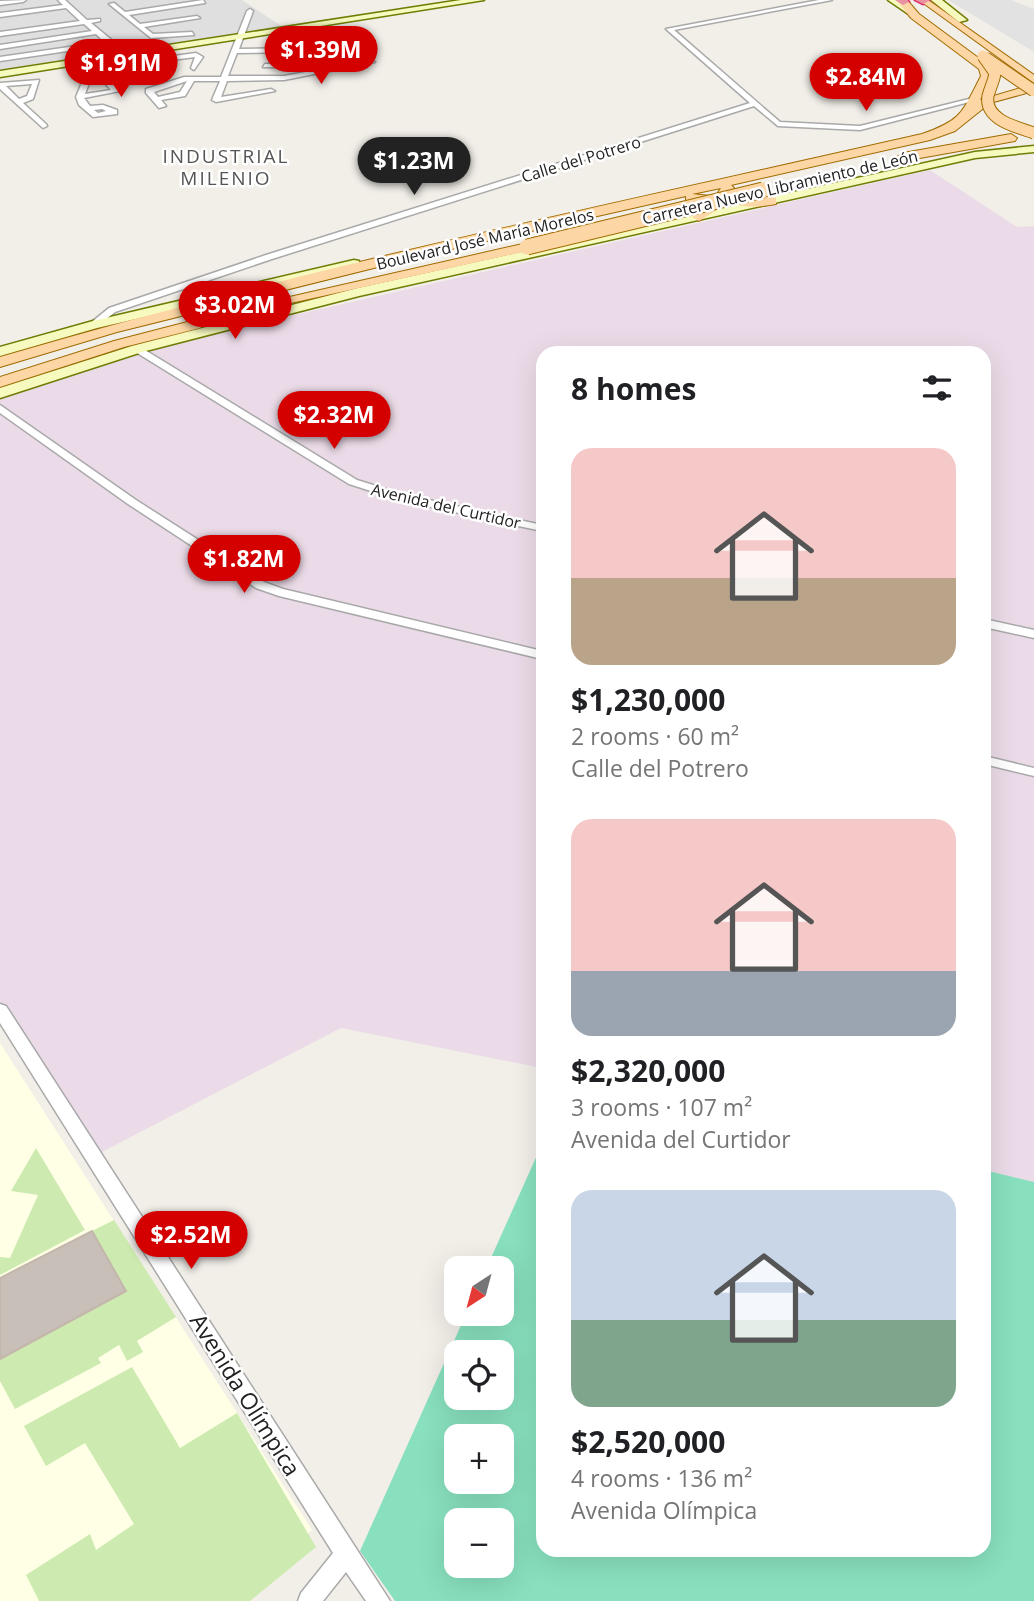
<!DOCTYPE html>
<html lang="en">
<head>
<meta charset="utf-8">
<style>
	:root { --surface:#fff; --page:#f6f6f6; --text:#202124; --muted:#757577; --accent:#d40000 }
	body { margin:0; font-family:"Open Sans",sans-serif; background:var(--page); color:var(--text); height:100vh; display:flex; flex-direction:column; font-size:26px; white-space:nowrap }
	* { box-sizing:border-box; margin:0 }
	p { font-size:23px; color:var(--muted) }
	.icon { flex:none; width:38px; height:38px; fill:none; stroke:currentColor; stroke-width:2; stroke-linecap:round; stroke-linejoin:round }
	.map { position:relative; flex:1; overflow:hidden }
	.details { position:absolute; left:536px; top:346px; width:455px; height:1211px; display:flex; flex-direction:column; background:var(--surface); border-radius:21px; box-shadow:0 7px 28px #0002 }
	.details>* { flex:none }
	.needle { width:46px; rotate:216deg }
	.tools { position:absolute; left:444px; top:1256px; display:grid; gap:14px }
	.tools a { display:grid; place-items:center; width:70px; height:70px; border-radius:14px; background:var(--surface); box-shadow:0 7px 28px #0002; font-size:35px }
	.price { position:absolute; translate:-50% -60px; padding:0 16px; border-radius:24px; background:var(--accent); color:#fff; font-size:23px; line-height:46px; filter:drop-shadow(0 2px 4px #0008) }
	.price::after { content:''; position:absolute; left:50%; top:42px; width:21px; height:16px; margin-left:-10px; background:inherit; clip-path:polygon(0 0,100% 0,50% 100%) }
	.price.on { background:#222; color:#fff }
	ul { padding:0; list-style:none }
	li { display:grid; align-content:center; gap:14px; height:371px; padding:0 35px }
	li span { display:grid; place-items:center; height:217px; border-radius:21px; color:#555 }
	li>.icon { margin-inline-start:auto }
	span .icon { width:126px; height:126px; fill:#fffc; stroke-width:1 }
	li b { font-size:30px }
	h2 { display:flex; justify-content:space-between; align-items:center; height:84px; padding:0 35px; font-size:30px }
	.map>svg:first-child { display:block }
	.residential { fill:#e0dfdf }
	.industrial { fill:#ebdbe8 }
	.education { fill:#ffffe5 }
	.grass { fill:#cdebb0 }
	.pitch { fill:#88e0be; fill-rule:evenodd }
	.parking { fill:#e2e2e2 }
	.building { fill:#c7bfb8; stroke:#c4b6ab; stroke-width:2 }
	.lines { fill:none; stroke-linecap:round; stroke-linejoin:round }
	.street-casing { stroke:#a9a9a9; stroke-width:3 }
	.secondary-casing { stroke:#707d05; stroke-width:3 }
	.primary-casing { stroke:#a06b00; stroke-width:2 }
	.highway-casing { stroke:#dc2a67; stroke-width:3 }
	.street { fill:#fff; fill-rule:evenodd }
	.secondary { fill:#f7fabf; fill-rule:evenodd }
	.primary { fill:#fcd6a4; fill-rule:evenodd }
	.highway { fill:#e892a2; fill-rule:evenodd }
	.primary-bridge-far1-casing { stroke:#a06b00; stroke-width:13; stroke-linecap:butt }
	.primary-bridge-casing { stroke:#a06b00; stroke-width:17; stroke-linecap:butt }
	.primary-bridge-far1 { stroke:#fcd6a4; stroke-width:11 }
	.primary-bridge { stroke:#fcd6a4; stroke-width:15 }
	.labels { text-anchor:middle; stroke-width:5; stroke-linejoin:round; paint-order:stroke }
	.far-street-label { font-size:16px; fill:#222; stroke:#fff }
	.far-quarter-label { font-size:19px; letter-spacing:2px; fill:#555; stroke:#fff }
	.near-street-label { font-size:23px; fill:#222; stroke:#fff }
</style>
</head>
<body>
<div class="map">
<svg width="1034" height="1601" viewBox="0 0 1034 1601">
	<rect width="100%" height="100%" fill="#f2efe9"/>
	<!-- residential -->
	<path class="residential" d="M0 0H242L289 31 0 77Z"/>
	<!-- industrial -->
	<path class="industrial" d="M930 170 1017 227 1034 226V1189L984 1176V354H542V1068L341 1028 100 1153 0 1002V395L137 351Z"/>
	<!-- education -->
	<path class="education" d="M0 1043 312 1530 228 1601H0Z"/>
	<!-- grass -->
	<g class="grass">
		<path d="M36 1148 85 1230 0 1275V1257L10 1258 38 1195 11 1191Z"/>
		<path d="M114 1220 176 1317 137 1341 143 1352 127 1361 119 1345 98 1358 101 1363 15 1409 0 1381V1359L126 1291 92 1231Z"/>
		<path d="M132 1367 180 1448 237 1413 316 1547 250 1601H39L26 1575 90 1534 96 1550 134 1524 85 1443 46 1466 24 1426Z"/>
	</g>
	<!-- pitch -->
	<path class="pitch" d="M542 1144V1550H984V1170L1034 1182V1601H395L360 1551 466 1314H502V1269H486ZM457 1353H502V1398H457ZM457 1437H502V1482H457ZM457 1521H502V1566H457Z"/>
	<!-- parking -->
	<path class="parking" d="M948 0H1011L1034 9V52Z"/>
	<!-- building -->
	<path class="building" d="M92 1231 126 1291 0 1359V1278Z"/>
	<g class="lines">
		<!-- street casing -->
		<g class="street-casing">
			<g id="street">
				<path d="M26 0 23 2 0 5V1Z"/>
				<path d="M58 0H65L87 20 100 19V21L91 23 137 61 196 53 203 57 194 70 191 68 195 57 142 64 156 74 154 77 121 56 108 45 0 61V57L104 42 96 34 0 49V45L92 31 84 24 0 36V32L80 21 66 8 0 17V13L63 5Z"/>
				<path d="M203 0 205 3 129 15 140 24 197 16 200 18 144 27 153 34 192 32 194 35 151 38 109 4 114 3 125 12Z"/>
				<path d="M819 0H832L674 30 780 122 860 126 973 98 977 100 860 130 778 126 754 106 272 259 115 312 96 327 88 325 109 308 266 255 750 103 666 29Z"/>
				<path d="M250 9 253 11 239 49 357 47 360 49 357 51 237 53 228 76H284L372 60 375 62 284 80 227 81 221 97 271 89 275 91 216 102 212 100 220 81H194L185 96 161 100 166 106 159 108 146 93V89L184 77H221L247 11ZM187 81 180 92 158 97 154 92Z"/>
				<path d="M92 58 95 60 94 64 120 91 84 98 90 106 103 105 117 110V114L93 117 79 105 76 97 85 75 76 65V63H80L92 75 85 94 111 90 87 64ZM102 109 106 111 98 113 94 110Z"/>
				<path d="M265 64H316L319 66 316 68 263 67Z"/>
				<path d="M39 80 33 99 23 103 46 124 47 126 43 128 0 89V83ZM32 84 27 96 19 99 6 86Z"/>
				<path d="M134 347H140L357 480 402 494 542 525V531L399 500 349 484 134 351Z"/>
				<path d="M0 405 136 500 264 582 283 589 542 651V659L279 596 256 588 128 504 0 413Z"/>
				<path d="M984 619 1034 630V638L984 627Z"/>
				<path d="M984 756 1034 768V776L984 764Z"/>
				<path d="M0 1004 6 1006 390 1601H366L346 1572 323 1601H298L301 1593 333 1553 0 1023Z"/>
			</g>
		</g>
		<!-- secondary casing -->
		<g class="secondary-casing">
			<g id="secondary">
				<path d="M461 0H484L0 77V71Z"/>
				<path d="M888 0H899L915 11 907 13Z"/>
				<path d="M931 0H942L967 20 959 22Z"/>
				<path d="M1034 146V152L975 158 359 296 142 352 0 398V388L132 346 358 288 975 152Z"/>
				<path d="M354 260 359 261V267L97 328 0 356V347L93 321Z"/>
			</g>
		</g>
		<!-- primary casing -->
		<g class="primary-casing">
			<g id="primary">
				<path d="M899 0H907L919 14 988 65 993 76 980 100 1034 84V91L990 103 955 131 930 140 731 185 734 188 731 193 744 198 771 197 776 198V204C756 208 732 209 717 194L721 188 692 194 710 196 722 207 699 221 692 217 706 207 701 203 686 201V196L434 253 117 332 0 367V357C303 268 614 204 922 134 963 120 962 112 981 76L979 69 911 18 898 2Z"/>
				<path d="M919 0H928L1034 75V83Z"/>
				<path d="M1011 134 1017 138 1015 141 903 161 897 157 903 153Z"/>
				<path d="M527 243 532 244V250L286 304 256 322 248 317 274 301 285 298Z"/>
				<path d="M195 320 200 322 203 325 200 328 124 347 0 387V377L114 341Z"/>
			</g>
		</g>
		<!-- highway casing -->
		<g class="highway-casing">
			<g id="highway">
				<path d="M895 0H907L909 2 903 5Z"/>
				<path d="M915 0H928L929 1 923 4Z"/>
			</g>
		</g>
		<!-- street -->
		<use href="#street" class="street"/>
		<!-- secondary -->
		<use href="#secondary" class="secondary"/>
		<!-- primary -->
		<use href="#primary" class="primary"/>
		<!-- highway -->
		<use href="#highway" class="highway"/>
		<!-- primary-bridge-far1 casing -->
		<g class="primary-bridge-far1-casing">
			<g id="primary-bridge-far1">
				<path d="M983 56 995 73C994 81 990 88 988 96 984 120 1017 127 1034 133"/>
				<path d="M986 58 1034 91"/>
			</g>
		</g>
		<!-- primary-bridge casing -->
		<g class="primary-bridge-casing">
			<path id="primary-bridge" d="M527 247 763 190"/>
		</g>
		<!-- primary-bridge-far1 -->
		<use href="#primary-bridge-far1" class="primary-bridge-far1"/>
		<!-- primary-bridge -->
		<use href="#primary-bridge" class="primary-bridge"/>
	</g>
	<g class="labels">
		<!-- far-street labels -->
		<g class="far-street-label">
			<text transform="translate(581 159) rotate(-17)" y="6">Calle del Potrero</text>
			<text transform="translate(780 187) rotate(-13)" y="6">Carretera Nuevo Libramiento de León</text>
			<text transform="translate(485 239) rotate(-13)" y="6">Boulevard José María Morelos</text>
			<text transform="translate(446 506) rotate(13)" y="6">Avenida del Curtidor</text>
		</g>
		<!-- far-quarter labels -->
		<g class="far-quarter-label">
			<text x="226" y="163">INDUSTRIAL<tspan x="226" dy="22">MILENIO</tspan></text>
		</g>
		<!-- near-street labels -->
		<g class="near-street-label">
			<text transform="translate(245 1395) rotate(58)" y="8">Avenida Olímpica</text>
		</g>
	</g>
</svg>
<div class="tools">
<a><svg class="needle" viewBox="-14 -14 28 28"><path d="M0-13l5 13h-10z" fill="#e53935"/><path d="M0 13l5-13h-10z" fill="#757577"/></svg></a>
<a><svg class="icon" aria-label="locate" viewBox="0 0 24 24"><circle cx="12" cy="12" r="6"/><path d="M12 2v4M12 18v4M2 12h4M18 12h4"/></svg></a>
<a>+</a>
<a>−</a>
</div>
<b class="price" style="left:321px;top:86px">$1.39M</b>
<b class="price" style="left:121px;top:99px">$1.91M</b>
<b class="price" style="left:866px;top:113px">$2.84M</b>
<b class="price on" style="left:414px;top:197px">$1.23M</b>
<b class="price" style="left:235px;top:341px">$3.02M</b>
<b class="price" style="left:334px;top:451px">$2.32M</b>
<b class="price" style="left:244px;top:595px">$1.82M</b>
<b class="price" style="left:191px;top:1271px">$2.52M</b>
<section class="details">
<h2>8 homes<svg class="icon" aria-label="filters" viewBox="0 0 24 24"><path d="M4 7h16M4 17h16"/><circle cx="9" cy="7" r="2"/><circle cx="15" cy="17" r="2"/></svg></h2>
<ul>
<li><span style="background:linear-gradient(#f6c9c9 60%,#b9a48a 0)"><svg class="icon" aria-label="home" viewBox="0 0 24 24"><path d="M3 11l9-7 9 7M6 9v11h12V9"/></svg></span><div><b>$1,230,000</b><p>2 rooms · 60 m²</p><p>Calle del Potrero</p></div></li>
<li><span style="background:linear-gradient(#f6c9c9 70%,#9aa5b1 0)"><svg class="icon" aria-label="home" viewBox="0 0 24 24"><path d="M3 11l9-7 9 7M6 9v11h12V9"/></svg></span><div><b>$2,320,000</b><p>3 rooms · 107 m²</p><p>Avenida del Curtidor</p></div></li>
<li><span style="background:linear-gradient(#c9d6e8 60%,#7fa58c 0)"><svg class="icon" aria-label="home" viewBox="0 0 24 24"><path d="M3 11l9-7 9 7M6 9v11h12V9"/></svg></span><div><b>$2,520,000</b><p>4 rooms · 136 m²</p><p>Avenida Olímpica</p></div></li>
</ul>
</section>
</div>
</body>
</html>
